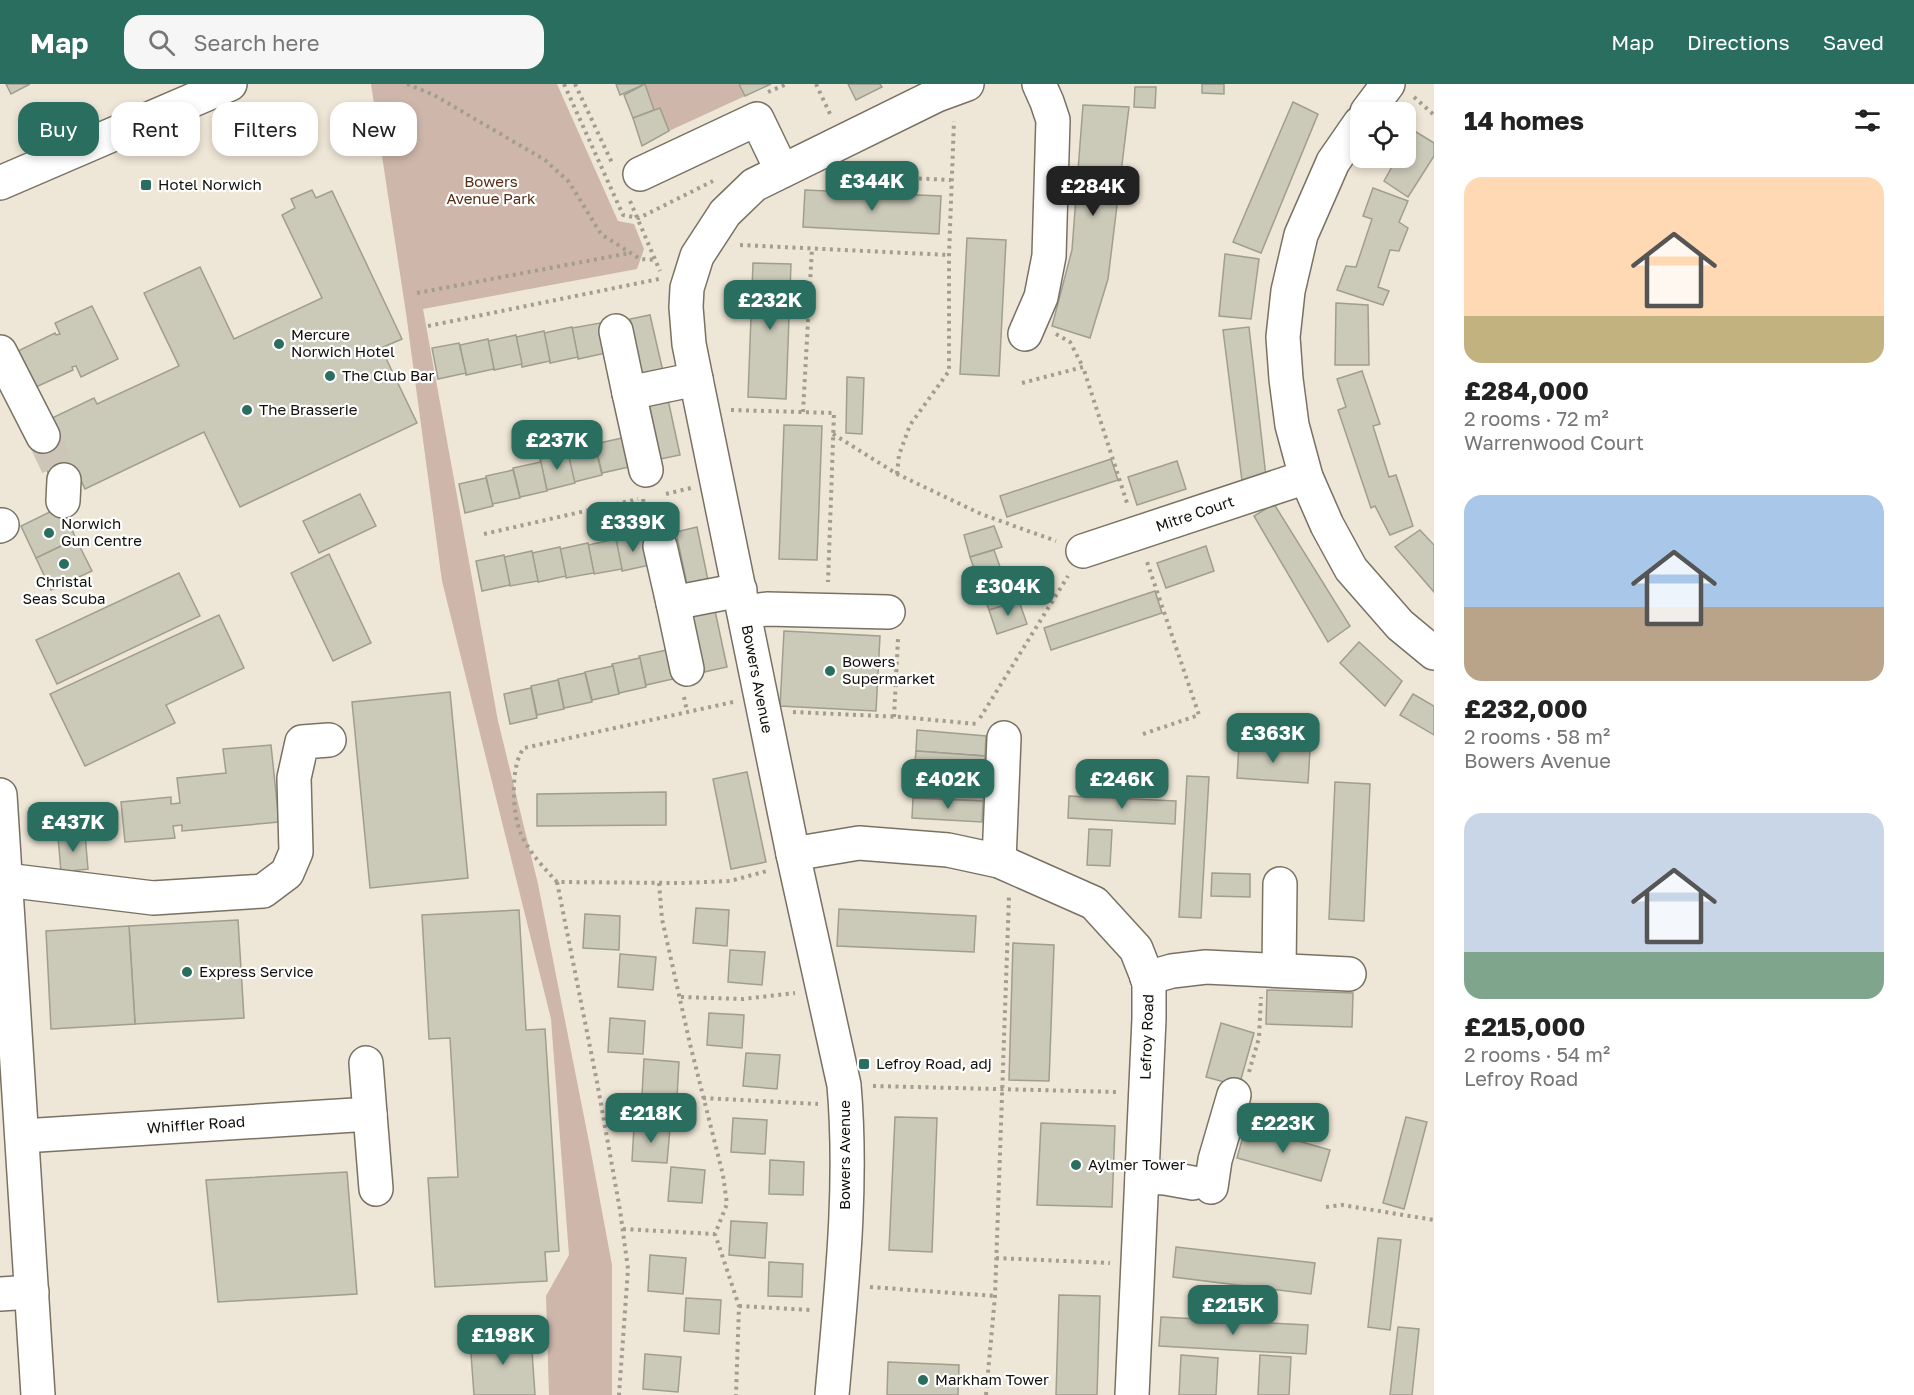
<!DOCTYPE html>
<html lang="en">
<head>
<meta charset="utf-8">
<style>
	:root { --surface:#fff; --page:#f6f6f6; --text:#222; --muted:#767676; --accent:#2a6e60 }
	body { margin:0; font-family:"Golos Text",sans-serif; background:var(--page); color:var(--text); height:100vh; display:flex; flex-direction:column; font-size:22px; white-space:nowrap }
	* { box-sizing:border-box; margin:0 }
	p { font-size:20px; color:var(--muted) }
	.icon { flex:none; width:33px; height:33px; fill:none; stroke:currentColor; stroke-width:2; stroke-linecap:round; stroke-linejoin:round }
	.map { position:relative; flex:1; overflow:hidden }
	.sheet { display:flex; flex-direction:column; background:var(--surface); width:480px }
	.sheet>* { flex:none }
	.guide { position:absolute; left:18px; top:18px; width:570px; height:54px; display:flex; gap:12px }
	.tools { position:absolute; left:1350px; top:18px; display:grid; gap:12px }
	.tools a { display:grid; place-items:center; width:66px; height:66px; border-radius:12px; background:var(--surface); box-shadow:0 3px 9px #0003; font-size:30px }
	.price { position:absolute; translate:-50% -51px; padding:0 14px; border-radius:12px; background:var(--accent); color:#fff; font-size:20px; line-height:39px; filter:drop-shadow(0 2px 3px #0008) }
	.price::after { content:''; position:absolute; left:50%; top:36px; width:18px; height:14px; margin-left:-9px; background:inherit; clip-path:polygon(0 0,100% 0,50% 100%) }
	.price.active { background:#222; color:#fff }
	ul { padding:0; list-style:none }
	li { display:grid; align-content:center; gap:12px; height:318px; padding:0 30px }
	li span { display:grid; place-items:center; height:186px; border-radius:18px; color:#555 }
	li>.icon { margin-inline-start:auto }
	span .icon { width:108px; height:108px; fill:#fffc; stroke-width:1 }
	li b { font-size:26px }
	h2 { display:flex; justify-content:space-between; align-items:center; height:72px; padding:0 30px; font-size:26px }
	.chip { padding:0 21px; border-radius:18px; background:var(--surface); box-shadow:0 3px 9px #0003; font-size:21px; line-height:54px }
	.chip.active { background:var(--accent); color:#fff }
	header { display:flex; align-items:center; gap:36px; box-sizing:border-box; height:84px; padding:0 30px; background:var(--accent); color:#fff }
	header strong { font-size:28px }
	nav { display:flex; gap:33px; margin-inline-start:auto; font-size:21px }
	.search { width:420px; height:54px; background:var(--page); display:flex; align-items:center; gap:15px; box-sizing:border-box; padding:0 21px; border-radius:18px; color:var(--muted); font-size:22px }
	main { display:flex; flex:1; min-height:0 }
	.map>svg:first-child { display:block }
	.green { fill:#ceb6aa }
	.building { fill:#cbc9b8; stroke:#a09e8e; stroke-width:1.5 }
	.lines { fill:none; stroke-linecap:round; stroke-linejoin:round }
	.minor-tunnel { stroke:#cdc6b8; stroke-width:33; stroke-dasharray:33 16; stroke-linecap:butt }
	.minor-casing { stroke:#797264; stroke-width:36 }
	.highway-casing { stroke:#797264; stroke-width:36 }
	.path { stroke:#a39d91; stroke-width:4; stroke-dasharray:3 4.5; stroke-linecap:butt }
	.minor { stroke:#fff; stroke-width:33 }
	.highway { stroke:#fff; stroke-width:33 }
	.poi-dot { fill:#2a6e60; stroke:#fff; stroke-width:2 }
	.labels { text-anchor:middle; stroke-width:4.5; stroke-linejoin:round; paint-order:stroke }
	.park-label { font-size:15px; fill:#592c14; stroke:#fff }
	.poi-label { font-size:15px; fill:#13100b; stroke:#fff; text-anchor:start }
	.street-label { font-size:15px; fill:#13100b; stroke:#fff }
</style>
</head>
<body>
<header>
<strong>Map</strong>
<div class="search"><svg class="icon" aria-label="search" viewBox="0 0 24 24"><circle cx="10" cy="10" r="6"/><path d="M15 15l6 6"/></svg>Search here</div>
<nav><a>Map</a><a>Directions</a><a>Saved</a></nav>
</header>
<main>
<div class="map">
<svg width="1434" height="1311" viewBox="0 0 1434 1311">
	<rect width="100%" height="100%" fill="#eee6d6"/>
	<!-- green -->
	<g class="green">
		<path d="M371 0H557L618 137 634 140 644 165 637 185 423 225 498 637 538 800 590 1063 612 1181V1311H549L546 1212 569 1171 551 935 442 497 406 229Z"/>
		<path d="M645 0H739L745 12 669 47 660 24 654 26Z"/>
	</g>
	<!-- building -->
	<g class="building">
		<path d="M6 0H30L11 10Z"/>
		<path d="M616 0H645L620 11Z"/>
		<path d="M645 0 654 26 633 34 624 11Z"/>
		<path d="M739 0H771L745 12Z"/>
		<path d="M848 0H880L882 3 856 16Z"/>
		<path d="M1202 0H1224V10L1202 9Z"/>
		<path d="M1135 3H1156L1155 24 1134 23Z"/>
		<path d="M1293 18 1318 30 1261 169 1233 158Z"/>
		<path d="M1083 21 1129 23 1108 195 1090 254 1052 242 1072 166Z"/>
		<path d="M660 24 669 47 642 62 633 34Z"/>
		<path d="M1413 46 1434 59V72L1408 113 1384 97 1397 74H1406V59Z"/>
		<path d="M1373 104 1408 117 1399 138 1408 144 1399 167 1390 166 1378 203 1389 207 1383 221 1337 206 1346 182 1356 183 1372 135 1363 132Z"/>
		<path d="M312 106 316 114 332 107 402 255 381 264 417 339 240 423 204 348 85 405 78 390 54 401 33 357 52 334 94 314 97 320 179 282 144 209 200 183 234 255 322 214 282 131 295 124 291 115Z"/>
		<path d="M805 106 941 112 939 150 803 143Z"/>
		<path d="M967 154 1006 156 999 292 960 290Z"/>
		<path d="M1225 170 1259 175 1251 235 1219 232Z"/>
		<path d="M753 179 791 180 786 315 748 313Z"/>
		<path d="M1336 219 1368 221 1369 281H1335Z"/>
		<path d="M92 222 118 275 81 293 76 282 72 283 73 286 36 303 18 267 55 249 56 251 60 250 55 239Z"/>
		<path d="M650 231 664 292 643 296 630 235Z"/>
		<path d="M600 239 606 269 578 275 572 244Z"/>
		<path d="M572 243 578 273 550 279 544 249Z"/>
		<path d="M1249 243 1266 393 1242 397 1223 246Z"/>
		<path d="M544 247 550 277 522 283 516 253Z"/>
		<path d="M516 251 522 280 494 286 488 257Z"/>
		<path d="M488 255 494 285 466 291 460 261Z"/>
		<path d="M459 259 466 289 438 295 432 264Z"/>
		<path d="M1362 287 1380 340 1373 342 1389 393 1396 391 1413 442 1390 451 1375 422 1371 424 1338 326 1346 323 1337 295Z"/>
		<path d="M847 293 864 294 862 350 846 349Z"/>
		<path d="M667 311 680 371 660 375 648 315Z"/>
		<path d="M784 341 822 342 817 476 779 475Z"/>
		<path d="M622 354 629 383 602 389 595 360Z"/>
		<path d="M595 362 602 391 574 398 567 368Z"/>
		<path d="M568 369 575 399 547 406 540 375Z"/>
		<path d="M1111 375 1118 396 1007 433 1000 412Z"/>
		<path d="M1177 377 1186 405 1137 421 1128 393Z"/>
		<path d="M541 378 547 407 520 413 513 384Z"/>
		<path d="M513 386 520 414 492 420 486 392Z"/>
		<path d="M486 394 493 422 465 429 459 400Z"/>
		<path d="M360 410 376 442 319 469 303 437Z"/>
		<path d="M1274 420 1350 542 1328 558 1254 432Z"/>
		<path d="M62 422 76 455 36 474 21 442Z"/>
		<path d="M994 442 1002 463 970 473 964 451Z"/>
		<path d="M697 443 710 506 689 510 676 448Z"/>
		<path d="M1420 446 1434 461V508L1395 463Z"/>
		<path d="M644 451 650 481 622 487 616 457Z"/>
		<path d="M76 455 92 487 51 506 36 474Z"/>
		<path d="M616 455 622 485 594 490 588 461Z"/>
		<path d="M588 459 594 489 566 494 560 465Z"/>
		<path d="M1206 462 1214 487 1166 504 1157 479Z"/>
		<path d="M560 463 566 492 538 498 532 469Z"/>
		<path d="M994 466 1004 494 980 501 970 473Z"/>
		<path d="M532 467 538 497 510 502 504 473Z"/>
		<path d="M329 470 371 559 333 577 291 489Z"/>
		<path d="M504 471 510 501 482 507 476 477Z"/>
		<path d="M179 489 200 532 57 600 36 556Z"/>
		<path d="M1004 494 1013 519 989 526 980 501Z"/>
		<path d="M1155 507 1162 529 1051 566 1044 544Z"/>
		<path d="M1019 517 1027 540 997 550 989 526Z"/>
		<path d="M714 522 727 583 704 588 692 527Z"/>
		<path d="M219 531 244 584 166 621 175 639 85 682 50 610Z"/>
		<path d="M784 547 880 552 876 627 780 622Z"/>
		<path d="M1359 558 1402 597 1385 622 1340 579Z"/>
		<path d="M667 566 673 595 646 601 639 572Z"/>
		<path d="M640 574 646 603 619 609 612 580Z"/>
		<path d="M613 582 619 610 592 616 585 588Z"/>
		<path d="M585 589 592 618 564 624 558 595Z"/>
		<path d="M558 596 564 625 537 631 531 602Z"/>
		<path d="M531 604 537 634 510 640 504 610Z"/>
		<path d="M450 608 468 794 370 804 352 618Z"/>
		<path d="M1413 610 1434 622V651L1400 631Z"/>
		<path d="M917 646 986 652 985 672 916 667Z"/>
		<path d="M271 661 279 738 182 747V741L173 742 175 754 125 758 121 718 171 713V720L180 719 177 694 226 689 223 665Z"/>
		<path d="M1239 661 1310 666 1308 699 1237 694Z"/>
		<path d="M916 667 985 672 984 692 914 689Z"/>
		<path d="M747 688 766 778 731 785 713 695Z"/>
		<path d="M914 689 984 692 983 717 913 714Z"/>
		<path d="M1187 692 1209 693 1201 834 1179 833Z"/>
		<path d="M1335 698 1370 700 1364 837 1329 835Z"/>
		<path d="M666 708V741L537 742V710Z"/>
		<path d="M1069 712 1176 717 1175 740 1068 734Z"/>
		<path d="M913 714 983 717 982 738 912 734Z"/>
		<path d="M1089 745 1112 746 1110 782 1087 781Z"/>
		<path d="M85 750 88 785 61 788 58 752Z"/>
		<path d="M1212 789 1250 790V813L1211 812Z"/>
		<path d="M696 824 729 826 727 862 693 859Z"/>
		<path d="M839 825 976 832 974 868 837 862Z"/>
		<path d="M519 826 526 946 545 945 559 1167 545 1168 547 1197 435 1203 428 1094 458 1093 450 954 429 955 422 831Z"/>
		<path d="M585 830 620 832 619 866 583 864Z"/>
		<path d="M238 836 244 934 135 940 129 842Z"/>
		<path d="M129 842 135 940 51 945 46 847Z"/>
		<path d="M1013 859 1054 861 1049 997 1009 996Z"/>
		<path d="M730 866 765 868 762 901 728 898Z"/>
		<path d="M620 870 656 873 653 906 618 903Z"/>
		<path d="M1267 906 1353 909 1352 943 1266 940Z"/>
		<path d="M709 929 744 931 742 964 707 961Z"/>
		<path d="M610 934 645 937 643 970 608 968Z"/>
		<path d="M1221 939 1254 949 1239 1002 1206 993Z"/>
		<path d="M746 969 780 971 777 1005 743 1002Z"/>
		<path d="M644 975 679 978 677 1013 642 1011Z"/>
		<path d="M895 1033 937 1034 932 1168 889 1166Z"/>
		<path d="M1406 1033 1427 1038 1404 1125 1383 1119Z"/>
		<path d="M733 1034 767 1036 765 1070 731 1068Z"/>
		<path d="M1041 1039 1115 1042 1112 1123 1037 1121Z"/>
		<path d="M634 1042 670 1044 667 1079 632 1077Z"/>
		<path d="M1246 1042 1330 1066 1321 1097 1237 1074Z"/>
		<path d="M770 1076 804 1078 803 1111 769 1110Z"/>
		<path d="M671 1083 705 1086 702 1119 668 1117Z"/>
		<path d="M347 1088 357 1210 218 1218 206 1096Z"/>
		<path d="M731 1137 767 1139 765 1174 729 1171Z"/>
		<path d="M1378 1154 1401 1156 1390 1246 1368 1243Z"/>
		<path d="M1176 1163 1315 1179 1311 1210 1173 1193Z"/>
		<path d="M650 1171 686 1174 683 1210 648 1207Z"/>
		<path d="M769 1178 803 1180 802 1213 768 1212Z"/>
		<path d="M1059 1211 1100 1212 1097 1311H1056Z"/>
		<path d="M686 1214 721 1216 719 1250 684 1247Z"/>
		<path d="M1161 1233 1308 1241 1306 1270 1159 1262Z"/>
		<path d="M1398 1243 1419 1245 1412 1311H1390Z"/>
		<path d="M531 1252 535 1311H474L470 1256Z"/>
		<path d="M645 1270 681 1273 678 1308 643 1305Z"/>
		<path d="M1181 1271 1218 1274 1216 1311H1179Z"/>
		<path d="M1260 1271 1291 1273 1289 1311H1258Z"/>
		<path d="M888 1278 959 1281 958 1311H887Z"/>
	</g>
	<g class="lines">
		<!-- minor-tunnel -->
		<path class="minor-tunnel" d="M43 352 64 396"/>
		<!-- minor casing -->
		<g class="minor-casing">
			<g id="minor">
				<path d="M1367 28 1388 0"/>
				<path d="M1360 39 1333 78 1301 151 1288 207 1283 253 1286 295 1292 341 1306 393 1327 441 1351 485 1400 541 1434 569"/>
				<path d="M640 90 757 35 782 87"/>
				<path d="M616 247 629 309 696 295"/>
				<path d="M1025 250 1041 213 1049 172 1053 36 1047 18 1039 0"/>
				<path d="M0 268 43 352"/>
				<path d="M629 309 646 386"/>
				<path d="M63 417 64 396"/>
				<path d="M0 442 2 441"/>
				<path d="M660 462 673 519 740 506"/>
				<path d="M1083 467 1306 393"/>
				<path d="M673 519 687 585"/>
				<path d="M744 528 767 525 888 528"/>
				<path d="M0 711 38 1311"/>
				<path d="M793 770 859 759 948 766 999 777 1094 819 1136 865 1149 898V935L1132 1311"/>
				<path d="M999 777 1004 654"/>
				<path d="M6 796 153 814 263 807 287 789 296 768 294 694 302 658 329 656"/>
				<path d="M1279 886 1280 800"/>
				<path d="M1147 894 1172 887 1206 883 1349 890"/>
				<path d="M370 1030 376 1105"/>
				<path d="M23 1052 370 1030 366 979"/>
				<path d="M1142 1093 1165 1094 1193 1099"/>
				<path d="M1211 1103 1215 1076 1234 1011"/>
				<path d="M0 1210 32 1208"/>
				<path d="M832 1311C841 1209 853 1104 844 1001L793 770 696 295 689 260 686 223 687 204 697 172 725 129 754 101 937 11 967 0"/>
			</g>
		</g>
		<!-- highway casing -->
		<g class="highway-casing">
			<path id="highway" d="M0 99 230 0"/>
		</g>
		<!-- path -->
		<g class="path">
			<path d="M407 0 434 11 545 76 569 98 601 150 640 175 656 176"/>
			<path d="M564 0 623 131 639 134 713 97"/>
			<path d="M575 0 613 81"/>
			<path d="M816 0 831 32"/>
			<path d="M768 8 787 0"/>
			<path d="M1414 13 1434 31"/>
			<path d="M844 91 951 96"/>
			<path d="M630 117 660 187"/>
			<path d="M740 161 949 171"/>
			<path d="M417 209 630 169"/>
			<path d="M428 242 659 195"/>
			<path d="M1056 250 1070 258 1083 283"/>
			<path d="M1022 299 1083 283 1128 422"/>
			<path d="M731 326 834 329 828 498"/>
			<path d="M803 328 812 164"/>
			<path d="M833 350 897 390 981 430 1056 457"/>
			<path d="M897 390 899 371 910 341 949 287V171L954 37"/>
			<path d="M666 410 691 404"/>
			<path d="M643 415 647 437"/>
			<path d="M484 450 638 415"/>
			<path d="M684 613 687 627"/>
			<path d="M733 618 524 664C510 681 512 730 521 750 529 768 544 784 557 798L682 799 730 797 767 787"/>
			<path d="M793 628 901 633 977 640"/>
			<path d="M894 633 898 555"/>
			<path d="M980 634 1068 492"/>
			<path d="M1143 650 1199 631 1146 475"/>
			<path d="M557 798 597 998 620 1126 628 1185 619 1311"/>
			<path d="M659 799 662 835 690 960 723 1091 727 1120 715 1150 739 1222 736 1311"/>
			<path d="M681 913 743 915 795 909"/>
			<path d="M1249 988 1259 954 1261 913"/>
			<path d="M873 1002 1118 1008"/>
			<path d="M703 1014 818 1020"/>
			<path d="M1326 1123 1342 1121 1434 1136"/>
			<path d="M623 1145 715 1150"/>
			<path d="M996 1174 1110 1179"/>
			<path d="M870 1203 995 1212"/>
			<path d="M739 1222 810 1226"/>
			<path d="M986 1311 995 1212 1009 812"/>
		</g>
		<!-- minor -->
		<use href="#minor" class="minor"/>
		<!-- highway -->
		<use href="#highway" class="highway"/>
	</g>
	<!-- markers -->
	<g class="poi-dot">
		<rect x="140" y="95" width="12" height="12" rx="3"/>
		<circle cx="279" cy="260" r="6"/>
		<circle cx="330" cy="292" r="6"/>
		<circle cx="247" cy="326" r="6"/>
		<circle cx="49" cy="449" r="6"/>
		<circle cx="64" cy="480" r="6"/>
		<circle cx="830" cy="587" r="6"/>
		<circle cx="187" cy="888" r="6"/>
		<rect x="858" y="974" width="12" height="12" rx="3"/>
		<circle cx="1076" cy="1081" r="6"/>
		<circle cx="923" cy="1296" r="6"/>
	</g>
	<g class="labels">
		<!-- park labels -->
		<g class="park-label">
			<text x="491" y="103">Bowers<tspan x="491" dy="17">Avenue Park</tspan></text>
		</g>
		<!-- poi labels -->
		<g class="poi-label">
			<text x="158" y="106">Hotel Norwich</text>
			<text x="291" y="256">Mercure<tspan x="291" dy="17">Norwich Hotel</tspan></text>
			<text x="342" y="297">The Club Bar</text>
			<text x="259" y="331">The Brasserie</text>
			<text x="61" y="445">Norwich<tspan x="61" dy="17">Gun Centre</tspan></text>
			<text x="64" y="503" text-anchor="middle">Christal<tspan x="64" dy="17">Seas Scuba</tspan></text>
			<text x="842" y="583">Bowers<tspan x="842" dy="17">Supermarket</tspan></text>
			<text x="199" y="893">Express Service</text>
			<text x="876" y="985">Lefroy Road, adj</text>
			<text x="1088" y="1086">Aylmer Tower</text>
			<text x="935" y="1301">Markham Tower</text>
		</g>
		<!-- street labels -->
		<g class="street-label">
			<text transform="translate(1195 430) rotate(-19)" y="5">Mitre Court</text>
			<text transform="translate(757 595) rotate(79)" y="5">Bowers Avenue</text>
			<text transform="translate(1147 953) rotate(-88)" y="5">Lefroy Road</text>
			<text transform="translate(196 1041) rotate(-4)" y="5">Whiffler Road</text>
			<text transform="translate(845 1071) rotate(-90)" y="5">Bowers Avenue</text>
		</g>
	</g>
</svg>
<div class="tools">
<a><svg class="icon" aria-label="locate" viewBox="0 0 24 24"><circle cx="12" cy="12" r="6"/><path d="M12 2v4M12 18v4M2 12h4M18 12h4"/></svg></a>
</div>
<b class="price" style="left:872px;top:128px">£344K</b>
<b class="price active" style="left:1093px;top:133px">£284K</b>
<b class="price" style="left:770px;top:247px">£232K</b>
<b class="price" style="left:557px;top:387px">£237K</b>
<b class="price" style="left:633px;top:469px">£339K</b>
<b class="price" style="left:1008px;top:533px">£304K</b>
<b class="price" style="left:1273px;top:680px">£363K</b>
<b class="price" style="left:948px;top:726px">£402K</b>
<b class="price" style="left:1122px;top:726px">£246K</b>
<b class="price" style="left:73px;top:769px">£437K</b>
<b class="price" style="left:651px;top:1060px">£218K</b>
<b class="price" style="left:1283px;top:1070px">£223K</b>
<b class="price" style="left:1233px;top:1252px">£215K</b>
<b class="price" style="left:503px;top:1282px">£198K</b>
<div class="guide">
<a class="chip active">Buy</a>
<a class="chip">Rent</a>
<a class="chip">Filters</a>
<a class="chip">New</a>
</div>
</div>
<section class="sheet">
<h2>14 homes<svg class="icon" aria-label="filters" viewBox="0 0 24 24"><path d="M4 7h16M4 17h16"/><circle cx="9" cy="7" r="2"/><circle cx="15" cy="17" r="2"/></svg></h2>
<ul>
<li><span style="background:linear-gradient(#ffd9b3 75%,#c2b280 0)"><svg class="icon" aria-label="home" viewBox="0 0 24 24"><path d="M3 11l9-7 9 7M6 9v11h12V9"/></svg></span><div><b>£284,000</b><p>2 rooms · 72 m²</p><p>Warrenwood Court</p></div></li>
<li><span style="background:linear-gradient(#a9c7e8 60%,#b9a48a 0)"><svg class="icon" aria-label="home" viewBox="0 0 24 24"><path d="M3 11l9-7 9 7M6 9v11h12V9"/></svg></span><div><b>£232,000</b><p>2 rooms · 58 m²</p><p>Bowers Avenue</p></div></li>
<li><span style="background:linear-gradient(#c9d6e8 75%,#7fa58c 0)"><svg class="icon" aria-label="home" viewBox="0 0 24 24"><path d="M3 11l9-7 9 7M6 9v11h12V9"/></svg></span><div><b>£215,000</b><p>2 rooms · 54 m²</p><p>Lefroy Road</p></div></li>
</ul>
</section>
</main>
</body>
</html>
